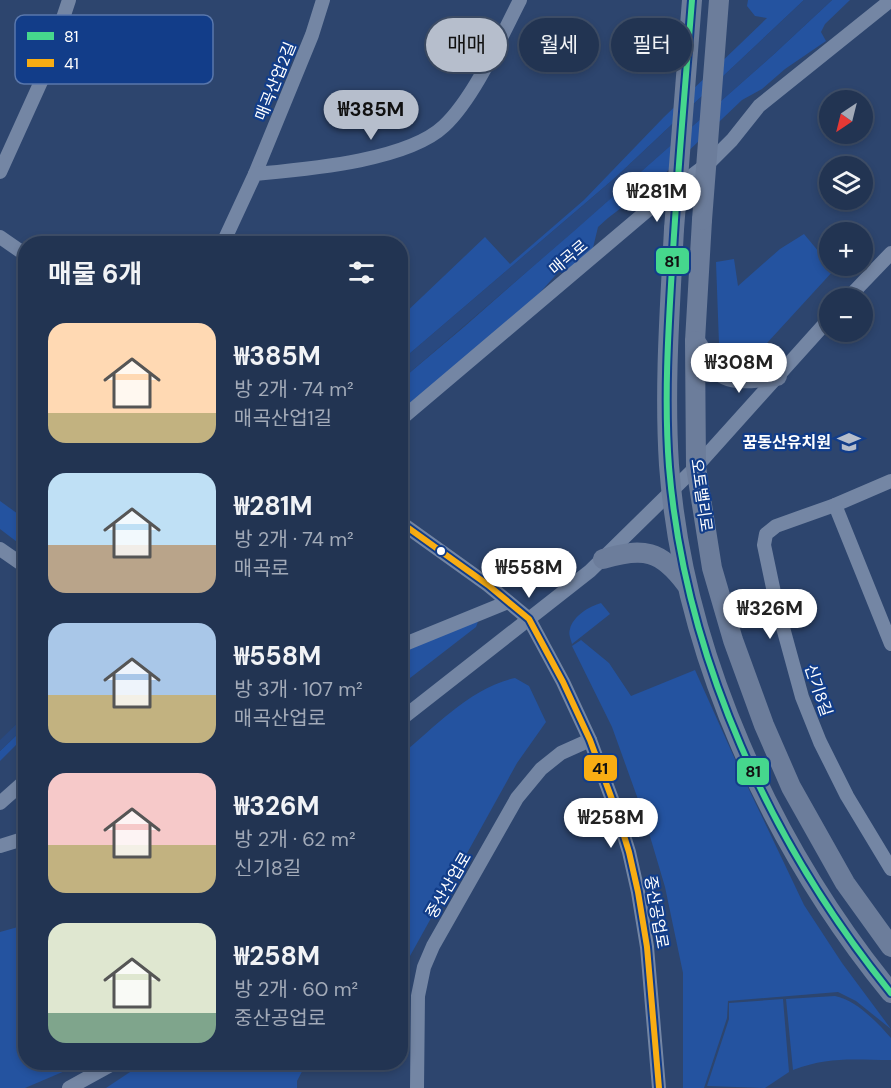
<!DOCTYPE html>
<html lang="ko">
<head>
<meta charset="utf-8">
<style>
	:root { --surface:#223452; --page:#2a3c59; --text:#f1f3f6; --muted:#a2aab8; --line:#3f4f69; --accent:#b6becc }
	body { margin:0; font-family:"DM Sans","Noto Sans KR",sans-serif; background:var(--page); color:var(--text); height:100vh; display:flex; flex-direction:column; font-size:22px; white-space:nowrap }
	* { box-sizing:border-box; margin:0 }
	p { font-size:20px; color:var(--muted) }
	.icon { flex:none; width:33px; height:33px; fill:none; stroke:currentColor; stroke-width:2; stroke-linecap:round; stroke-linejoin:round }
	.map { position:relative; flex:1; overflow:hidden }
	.panel { position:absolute; left:18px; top:236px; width:390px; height:834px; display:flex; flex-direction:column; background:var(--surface); border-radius:24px; box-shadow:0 3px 9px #0003,0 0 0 2px var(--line) }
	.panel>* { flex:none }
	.hud { position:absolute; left:426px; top:18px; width:375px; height:54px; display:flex; gap:12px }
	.needle { width:39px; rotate:215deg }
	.tools { position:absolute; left:819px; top:90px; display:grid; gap:12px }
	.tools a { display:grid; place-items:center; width:54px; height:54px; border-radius:50%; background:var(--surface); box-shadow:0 3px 9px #0003,0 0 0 2px var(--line); font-size:30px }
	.price { position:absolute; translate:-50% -51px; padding:0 14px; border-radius:21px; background:#fff; color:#222; font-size:20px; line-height:39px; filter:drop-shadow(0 2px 3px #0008) }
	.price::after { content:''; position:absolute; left:50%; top:36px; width:18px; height:14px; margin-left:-9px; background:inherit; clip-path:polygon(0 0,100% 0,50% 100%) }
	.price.active { background:var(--accent); color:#111 }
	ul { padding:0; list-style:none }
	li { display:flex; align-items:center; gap:18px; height:150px; padding:0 30px }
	li span { display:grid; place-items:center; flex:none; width:168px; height:120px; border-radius:18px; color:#555 }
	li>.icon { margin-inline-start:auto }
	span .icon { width:72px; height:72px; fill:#fffc; stroke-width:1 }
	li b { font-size:26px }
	h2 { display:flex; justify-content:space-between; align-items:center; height:72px; padding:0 30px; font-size:26px }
	.pill { padding:0 21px; border-radius:27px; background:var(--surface); box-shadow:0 3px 9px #0003,0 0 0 2px var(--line); font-size:21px; line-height:54px }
	.pill.active { background:var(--accent); color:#111 }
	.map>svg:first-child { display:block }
	.green { fill:#2453a0 }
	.water { fill:#294980 }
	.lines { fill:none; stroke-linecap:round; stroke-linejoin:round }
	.minor { stroke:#7486a4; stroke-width:14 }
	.highway { stroke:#6c7d9b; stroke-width:20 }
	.highway-bridge { stroke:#6c7d9b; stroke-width:20 }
	.bus-1-casing { stroke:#123d89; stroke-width:10 }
	.bus-2-casing { stroke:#123d89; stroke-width:10 }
	.bus-1 { stroke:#46d78d; stroke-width:6 }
	.bus-2 { stroke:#f8ad13; stroke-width:6 }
	.bus-dot { fill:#fff; stroke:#123d89; stroke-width:2 }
	.labels { text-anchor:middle; stroke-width:4.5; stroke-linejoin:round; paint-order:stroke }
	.street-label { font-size:16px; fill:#fff; stroke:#123d89 }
	.poi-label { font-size:16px; font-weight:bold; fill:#fff; stroke:#123d89; text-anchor:end }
	.key { fill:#123d89; stroke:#5977ac; stroke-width:1.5 }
	.key-label { font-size:16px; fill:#fff }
	.line-badge { stroke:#123d89; stroke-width:2 }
	.pale-badge-label { font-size:16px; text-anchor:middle; font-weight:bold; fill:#111 }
</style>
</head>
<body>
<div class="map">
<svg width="891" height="1088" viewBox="0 0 891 1088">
	<rect width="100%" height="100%" fill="#2d456e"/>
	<!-- green -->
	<g class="green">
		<path d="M748 0H804L616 177 401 361V317L485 237 510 264 584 200 664 117 767 18 755 16 747 6Z"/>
		<path d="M832 0H850L825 24 821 32 826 41 785 69 762 89 742 100 659 179 608 218 598 227 592 252 571 268H562L536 297 401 412V380L464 327 773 55Z"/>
		<path d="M804 234 834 270 744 368 729 366 719 344 716 262 734 259 738 286 780 249Z"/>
		<path d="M0 501 25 519V548L0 529Z"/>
		<path d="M601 603 610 614 572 644C571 639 568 634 570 629 573 616 590 606 601 603Z"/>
		<path d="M479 619 476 627 401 685V651Z"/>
		<path d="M581 640 609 663 631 696 695 670 743 777 804 905 842 963 891 1029 856 1001 838 992 728 1001 727 1018 704 1088H683V973L665 887 644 816 612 727 572 646Z"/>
		<path d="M515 678 529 686 546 722 517 763 405 965 403 978H401V755C435 727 470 688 515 678Z"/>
		<path d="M25 727V736L0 761V751Z"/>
		<path d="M25 925 26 1062H86L25 1088H0V932Z"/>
		<path d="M835 996C856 1000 877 1022 891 1038V1060C854 1060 829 1056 793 1070L786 999Z"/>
		<path d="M783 999 789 1072 765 1088 707 1086 729 1019V1003Z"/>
		<path d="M145 1062H307L297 1081V1088H106Z"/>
	</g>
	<!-- water -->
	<g class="water">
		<path d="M804 0H832L773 55 573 232 401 380V361L616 177Z"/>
		<path d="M25 716V727L0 751V740Z"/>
	</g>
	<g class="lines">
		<!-- minor -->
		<g class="minor">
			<path d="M0 172 44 75 69 0"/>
			<path d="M255 174 312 35 323 0"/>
			<path d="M0 237 26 255"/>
			<path d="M223 243 255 174C307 169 407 161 444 126 474 98 501 37 520 0"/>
			<path d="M848 298 891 253"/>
			<path d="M400 420 661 199 711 161 732 140 759 106 891 0"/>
			<path d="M891 481 835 505 776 526 766 534 764 545 776 602 802 697 820 742 847 796 891 869"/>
			<path d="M835 505 891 644"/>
			<path d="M400 522 488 585 529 619 563 682 590 740 616 810 629 852 638 892 647 947 659 1088"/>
			<path d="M0 549 26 567"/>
			<path d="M400 646 508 602"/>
			<path d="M400 720 590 571 696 467 830 318"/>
			<path d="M0 803 26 780"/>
			<path d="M0 846 26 838"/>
			<path d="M69 1088 116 1062"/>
			<path d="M417 1088 418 996 424 967 433 946 517 798 541 769 561 753 590 740"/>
		</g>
		<!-- highway -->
		<g class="highway">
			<path d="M702 220 695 341 696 467 712 568 733 640 764 725 791 787 845 883 891 947"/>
			<path d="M674 229C670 307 664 386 669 465 683 654 772 847 891 993"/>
			<path d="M695 341C723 384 728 380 777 376"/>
			<path d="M603 559C643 547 661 550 686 584"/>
		</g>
		<!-- highway-bridge -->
		<g class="highway-bridge">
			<path d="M702 220 719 0"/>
			<path d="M674 229 692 0"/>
		</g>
		<!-- bus-1 casing -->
		<g class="bus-1-casing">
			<path id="bus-1" d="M692 0C685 89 677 178 672 268 668 334 664 401 669 467 685 658 771 845 891 993"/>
		</g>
		<!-- bus-2 casing -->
		<g class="bus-2-casing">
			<path id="bus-2" d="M400 522 488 585 529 619 563 682 590 740 616 810 629 852 638 892 647 947 659 1088"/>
		</g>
		<!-- bus-1 -->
		<use href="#bus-1" class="bus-1"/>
		<!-- bus-2 -->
		<use href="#bus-2" class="bus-2"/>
	</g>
	<!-- icons -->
	<defs>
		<g id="school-bare" transform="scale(1.8)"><path d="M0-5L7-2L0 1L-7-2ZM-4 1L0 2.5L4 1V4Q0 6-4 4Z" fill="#b6becc" stroke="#123d89" stroke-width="2.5" paint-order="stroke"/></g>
	</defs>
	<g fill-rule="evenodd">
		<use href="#school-bare" x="849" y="442"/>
	</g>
	<!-- markers -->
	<circle class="bus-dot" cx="441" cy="551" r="5"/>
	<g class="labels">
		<!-- street labels -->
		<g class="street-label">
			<text transform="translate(275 81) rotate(-68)" y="6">매곡산업2길</text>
			<text transform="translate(568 257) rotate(-40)" y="6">매곡로</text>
			<text transform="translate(702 495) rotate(82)" y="6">오토밸리로</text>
			<text transform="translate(819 690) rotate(71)" y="6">신기8길</text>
			<text transform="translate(448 885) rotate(-60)" y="6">중산산업로</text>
			<text transform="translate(657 912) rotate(80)" y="6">중산공업로</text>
		</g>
		<!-- poi labels -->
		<g class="poi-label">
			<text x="831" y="448">꿈동산유치원</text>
		</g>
	</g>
	<!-- legend -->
	<rect x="15" y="15" width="198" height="69" rx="9" class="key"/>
	<rect x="27" y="32" width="27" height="8" fill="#46d78d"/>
	<rect x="27" y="59" width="27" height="8" fill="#f8ad13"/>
	<g class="key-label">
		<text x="64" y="42">81</text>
		<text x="64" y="69">41</text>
	</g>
	<g class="line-badge">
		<rect x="655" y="247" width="35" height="28" rx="6" fill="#46d78d"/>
		<rect x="583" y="754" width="35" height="28" rx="6" fill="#f8ad13"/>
		<rect x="736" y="757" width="34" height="29" rx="6" fill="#46d78d"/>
	</g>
	<g class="pale-badge-label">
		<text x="672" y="267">81</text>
		<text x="600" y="774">41</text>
		<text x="753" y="777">81</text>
	</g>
</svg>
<div class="tools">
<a><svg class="needle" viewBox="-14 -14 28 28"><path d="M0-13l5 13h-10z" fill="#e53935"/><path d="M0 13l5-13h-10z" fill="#a2aab8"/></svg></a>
<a><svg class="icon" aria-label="layers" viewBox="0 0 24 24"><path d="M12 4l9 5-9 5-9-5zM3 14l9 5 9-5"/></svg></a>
<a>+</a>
<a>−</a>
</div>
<b class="price active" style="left:371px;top:141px">₩385M</b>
<b class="price" style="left:657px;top:223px">₩281M</b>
<b class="price" style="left:739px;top:394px">₩308M</b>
<b class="price" style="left:529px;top:599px">₩558M</b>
<b class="price" style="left:770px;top:640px">₩326M</b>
<b class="price" style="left:611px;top:849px">₩258M</b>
<div class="hud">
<a class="pill active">매매</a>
<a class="pill">월세</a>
<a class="pill">필터</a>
</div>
<section class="panel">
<h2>매물 6개<svg class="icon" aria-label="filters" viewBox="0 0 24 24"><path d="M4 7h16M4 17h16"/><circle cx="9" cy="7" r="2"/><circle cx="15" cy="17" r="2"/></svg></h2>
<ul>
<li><span style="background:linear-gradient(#ffd9b3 75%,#c2b280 0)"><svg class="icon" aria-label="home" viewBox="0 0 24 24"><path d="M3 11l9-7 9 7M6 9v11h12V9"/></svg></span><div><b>₩385M</b><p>방 2개 · 74 m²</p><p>매곡산업1길</p></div></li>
<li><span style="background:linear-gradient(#bfe0f5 60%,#b9a48a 0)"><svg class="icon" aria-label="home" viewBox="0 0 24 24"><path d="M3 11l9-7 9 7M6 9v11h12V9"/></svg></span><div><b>₩281M</b><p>방 2개 · 74 m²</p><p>매곡로</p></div></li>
<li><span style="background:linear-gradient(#a9c7e8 60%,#c2b280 0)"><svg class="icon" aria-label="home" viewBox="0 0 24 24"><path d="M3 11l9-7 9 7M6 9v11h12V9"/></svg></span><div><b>₩558M</b><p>방 3개 · 107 m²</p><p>매곡산업로</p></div></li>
<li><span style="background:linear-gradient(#f6c9c9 60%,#c2b280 0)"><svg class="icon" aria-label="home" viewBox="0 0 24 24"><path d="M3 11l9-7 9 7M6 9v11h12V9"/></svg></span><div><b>₩326M</b><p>방 2개 · 62 m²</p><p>신기8길</p></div></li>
<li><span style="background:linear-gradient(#dfe7d0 75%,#7fa58c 0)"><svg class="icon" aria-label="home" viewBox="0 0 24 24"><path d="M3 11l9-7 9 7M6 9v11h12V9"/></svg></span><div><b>₩258M</b><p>방 2개 · 60 m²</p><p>중산공업로</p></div></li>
</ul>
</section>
</div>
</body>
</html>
